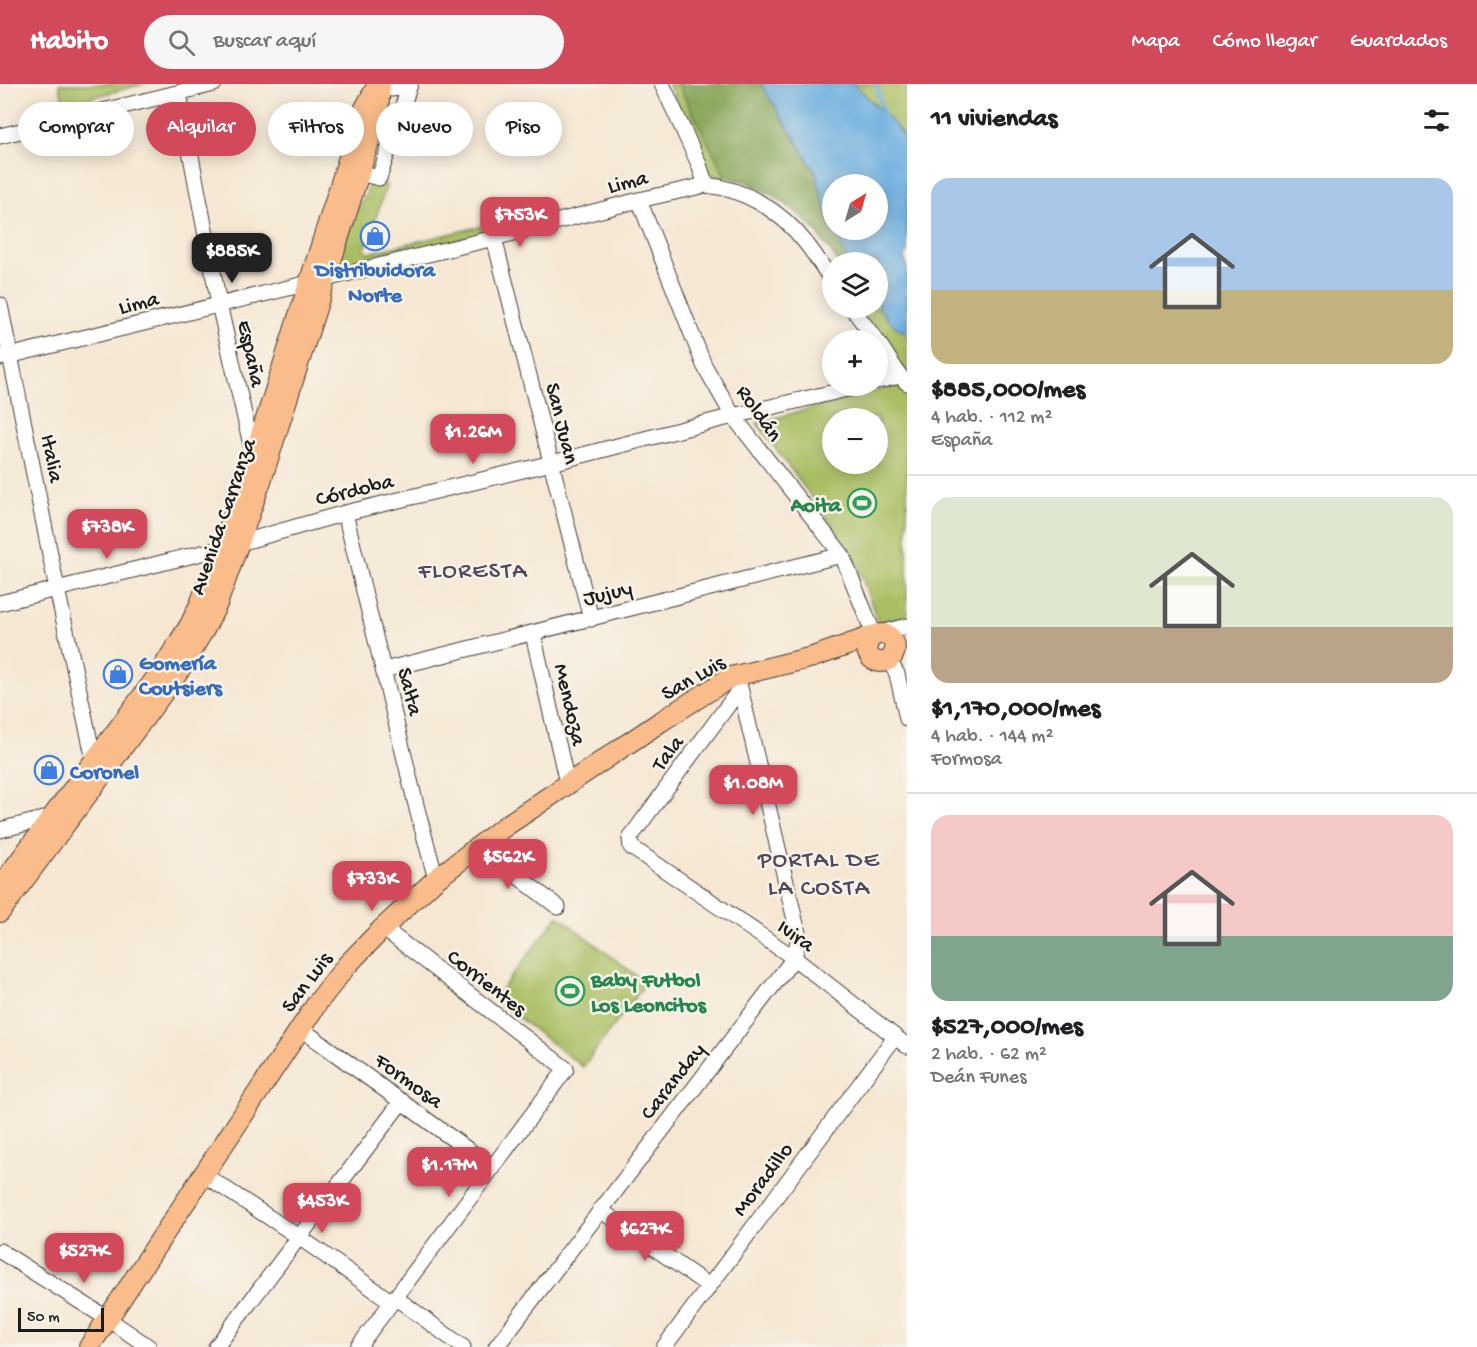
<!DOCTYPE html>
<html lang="es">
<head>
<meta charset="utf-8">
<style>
	:root { --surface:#fff; --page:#f6f6f6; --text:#202124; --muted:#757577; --line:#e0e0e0; --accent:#d1495b }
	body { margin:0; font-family:"Gochi Hand",sans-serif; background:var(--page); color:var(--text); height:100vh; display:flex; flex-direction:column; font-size:22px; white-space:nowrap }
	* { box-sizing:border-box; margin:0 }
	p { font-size:20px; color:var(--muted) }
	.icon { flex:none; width:33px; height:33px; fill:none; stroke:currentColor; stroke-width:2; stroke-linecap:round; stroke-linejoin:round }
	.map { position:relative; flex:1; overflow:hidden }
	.details { display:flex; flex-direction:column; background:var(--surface); width:570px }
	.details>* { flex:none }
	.guide { position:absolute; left:18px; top:18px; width:570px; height:54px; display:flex; gap:12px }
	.needle { width:39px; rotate:37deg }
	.fabs { position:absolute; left:822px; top:90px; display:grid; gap:12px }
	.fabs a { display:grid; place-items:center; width:66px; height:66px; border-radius:50%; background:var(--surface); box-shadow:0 3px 15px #0003; font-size:30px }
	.scale { position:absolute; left:18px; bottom:15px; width:86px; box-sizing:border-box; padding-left:6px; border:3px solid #1c1c1c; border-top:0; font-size:16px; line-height:21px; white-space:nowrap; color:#1c1c1c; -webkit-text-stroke:4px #f7f3e8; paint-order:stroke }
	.price { position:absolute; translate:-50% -51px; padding:0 14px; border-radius:12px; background:var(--accent); color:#fff; font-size:20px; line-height:39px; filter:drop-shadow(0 2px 3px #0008) }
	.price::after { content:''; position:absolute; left:50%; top:36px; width:18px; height:14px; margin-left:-9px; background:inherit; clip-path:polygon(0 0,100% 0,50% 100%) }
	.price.on { background:#222; color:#fff }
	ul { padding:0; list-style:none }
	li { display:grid; align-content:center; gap:12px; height:318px; padding:0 24px }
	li+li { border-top:2px solid var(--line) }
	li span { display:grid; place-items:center; height:186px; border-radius:18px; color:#555 }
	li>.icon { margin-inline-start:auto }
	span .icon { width:108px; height:108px; fill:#fffc; stroke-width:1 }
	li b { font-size:26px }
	h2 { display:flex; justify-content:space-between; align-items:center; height:72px; padding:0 24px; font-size:26px }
	.pill { padding:0 21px; border-radius:27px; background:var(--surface); box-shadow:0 3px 15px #0003; font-size:21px; line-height:54px }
	.pill.on { background:var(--accent); color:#fff }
	header { display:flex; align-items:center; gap:36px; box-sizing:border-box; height:84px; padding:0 30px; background:var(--accent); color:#fff }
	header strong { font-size:28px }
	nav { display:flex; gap:33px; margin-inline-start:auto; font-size:21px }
	.search { width:420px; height:54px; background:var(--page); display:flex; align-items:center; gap:15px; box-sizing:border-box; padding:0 21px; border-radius:33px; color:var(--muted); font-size:22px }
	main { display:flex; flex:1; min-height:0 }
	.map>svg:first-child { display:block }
	.green { fill:#a9be62; stroke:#626d3f; stroke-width:1.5; fill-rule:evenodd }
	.forest { fill:#86a558; stroke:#51603a; stroke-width:1.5 }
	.water { fill:#6aaddf; stroke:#43647e; stroke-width:1.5 }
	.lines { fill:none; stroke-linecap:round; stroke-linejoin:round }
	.stream { stroke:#6aaddf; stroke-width:4 }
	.minor-casing { stroke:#3d3a37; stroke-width:17 }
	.major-casing { stroke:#3d3a37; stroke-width:22 }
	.minor { stroke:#fff; stroke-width:15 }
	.major { stroke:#f9bc8a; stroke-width:20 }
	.labels { text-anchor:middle; stroke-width:5; stroke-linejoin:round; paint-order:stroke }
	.street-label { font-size:22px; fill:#1c1c1c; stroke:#f7f3e8 }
	.shop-label { font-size:22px; font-weight:bold; fill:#366cbe; stroke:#f7f3e8; text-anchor:start }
	.leisure-label { font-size:22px; font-weight:bold; fill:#27864d; stroke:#f7f3e8; text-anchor:end }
	.neighbourhood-label { font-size:24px; letter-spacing:1.5px; fill:#51485d; stroke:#f7f3e8 }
</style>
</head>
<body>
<header>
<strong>Habito</strong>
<div class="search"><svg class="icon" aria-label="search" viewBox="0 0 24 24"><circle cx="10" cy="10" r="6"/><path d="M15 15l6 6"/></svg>Buscar aquí</div>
<nav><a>Mapa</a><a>Cómo llegar</a><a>Guardados</a></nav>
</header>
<main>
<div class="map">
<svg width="907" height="1263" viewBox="0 0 907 1263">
	<rect width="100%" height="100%" fill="#f7f3e8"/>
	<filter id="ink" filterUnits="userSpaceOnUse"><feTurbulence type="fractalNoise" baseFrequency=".0167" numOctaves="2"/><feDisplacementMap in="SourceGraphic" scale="12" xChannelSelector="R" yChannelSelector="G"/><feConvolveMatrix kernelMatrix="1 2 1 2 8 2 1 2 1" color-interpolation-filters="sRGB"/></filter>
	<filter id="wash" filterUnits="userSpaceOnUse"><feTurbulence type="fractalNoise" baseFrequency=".008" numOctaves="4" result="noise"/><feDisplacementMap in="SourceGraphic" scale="24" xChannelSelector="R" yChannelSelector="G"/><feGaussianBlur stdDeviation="1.35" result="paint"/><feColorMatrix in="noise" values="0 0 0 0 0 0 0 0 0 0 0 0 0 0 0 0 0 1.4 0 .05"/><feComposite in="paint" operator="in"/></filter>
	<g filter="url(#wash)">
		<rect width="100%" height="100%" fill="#f6e7d3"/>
		<!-- green -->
		<g class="green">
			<path d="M59 0H145L64 20Z"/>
			<path d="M668 0H678L726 93 710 91Z"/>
			<path d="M854 0H907V57L895 41Z"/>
			<path d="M370 97 387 101 365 165 369 169 487 141 489 149 346 183 339 180 353 130 366 111Z"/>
			<path d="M878 220C885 233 894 242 907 251V292L857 224H878Z"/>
			<path d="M897 301 902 303 907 308V534L878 539 854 471 757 339 892 302ZM832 334H878V380H832Z"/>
			<path d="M558 832 646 899 583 983 494 915Z"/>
		</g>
		<!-- forest -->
		<path class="forest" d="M678 0H761L815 87 832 146H834L849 178H838L815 146 796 128 774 112 747 98 726 93Z"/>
		<!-- water -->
		<path class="water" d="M761 0H854L895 41 907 57V166L904 174 907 183V251C897 244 880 231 878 218 875 207 878 190 878 178H849L834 146H878V100H832V143L824 120 815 87Z"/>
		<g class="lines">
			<!-- stream -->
			<path class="stream" d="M876 0 884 31"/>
		</g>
	</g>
	<g filter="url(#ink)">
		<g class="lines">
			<!-- minor casing -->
			<g class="minor-casing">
				<g id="minor">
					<path d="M384 0 391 5 409 3"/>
					<path d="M662 0 698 78 706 101C745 105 781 127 805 158 815 170 823 184 832 196"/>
					<path d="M179 9 219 220 254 374"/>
					<path d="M0 52 214 0"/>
					<path d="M359 89 379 94 410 0"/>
					<path d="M639 116 704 281 733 332 842 471 874 551"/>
					<path d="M494 154 591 535"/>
					<path d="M0 221 57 505 94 676"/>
					<path d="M852 224 876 256"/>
					<path d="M878 258 900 292 907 299"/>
					<path d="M0 274 494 154 639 116 706 101"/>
					<path d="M878 297 900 292"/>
					<path d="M345 429 417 725 436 795"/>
					<path d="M0 519 222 464 345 429 552 379 733 332 860 302"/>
					<path d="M880 549 907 542"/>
					<path d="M533 550 567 699"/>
					<path d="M889 576 897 590 907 635"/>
					<path d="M384 586 842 471"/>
					<path d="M740 605 632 751 630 755 631 763 794 874 907 962"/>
					<path d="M0 746 55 732"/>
					<path d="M478 762 558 823"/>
					<path d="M300 944 493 1084"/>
					<path d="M203 1090 299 1153 392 1218"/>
					<path d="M600 1126 709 1202"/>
					<path d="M0 1167 108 1235 149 1263"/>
					<path d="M396 1214 463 1263"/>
					<path d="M216 1263 402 1017"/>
					<path d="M358 1263 392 1218 566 985 383 844"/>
					<path d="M496 1263 794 874 799 853 737 591"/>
					<path d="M664 1263 895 953"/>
				</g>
			</g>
			<!-- major casing -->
			<g class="major-casing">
				<g id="major">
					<circle cx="881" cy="564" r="14"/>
					<path d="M0 803 159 590 190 541 200 520 222 464 254 373 364 26 377 2"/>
					<path d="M0 828 177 590 205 544 217 520 261 397 378 30 380 0"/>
					<path d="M89 1263 318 918 347 881 383 844 436 795 504 743 660 638 731 593 813 573 873 552"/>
				</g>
			</g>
			<!-- minor -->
			<use href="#minor" class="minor"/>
			<!-- major -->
			<use href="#major" class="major"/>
		</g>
	</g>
	<!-- icons -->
	<defs>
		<g id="shop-ring" transform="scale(1.5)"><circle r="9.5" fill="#f7f3e8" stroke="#3f7fe0" stroke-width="1.5"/><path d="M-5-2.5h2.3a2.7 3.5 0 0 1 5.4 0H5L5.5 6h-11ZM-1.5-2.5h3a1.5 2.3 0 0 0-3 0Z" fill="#3f7fe0"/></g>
		<g id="stadium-ring" transform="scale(1.5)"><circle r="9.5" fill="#f7f3e8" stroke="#2e9e5b" stroke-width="1.5"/><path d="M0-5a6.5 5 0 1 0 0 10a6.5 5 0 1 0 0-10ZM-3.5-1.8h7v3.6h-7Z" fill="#2e9e5b"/></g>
	</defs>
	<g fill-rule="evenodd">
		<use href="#shop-ring" x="375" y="152"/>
		<use href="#stadium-ring" x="862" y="419"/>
		<use href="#shop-ring" x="118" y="590"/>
		<use href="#shop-ring" x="49" y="686"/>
		<use href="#stadium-ring" x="570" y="907"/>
	</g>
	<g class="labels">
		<!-- street labels -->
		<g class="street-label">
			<text transform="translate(627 96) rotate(-14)" y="8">Lima</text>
			<text transform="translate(138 217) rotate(-14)" y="8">Lima</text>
			<text transform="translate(253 269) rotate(78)" y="8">España</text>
			<text transform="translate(761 328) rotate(55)" y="8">Roldán</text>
			<text transform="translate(564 339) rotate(76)" y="8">San Juan</text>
			<text transform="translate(54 374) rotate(79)" y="8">Italia</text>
			<text transform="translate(354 404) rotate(-14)" y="8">Córdoba</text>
			<text transform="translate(221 432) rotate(-71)" y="8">Avenida Carranza</text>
			<text transform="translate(607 507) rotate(-14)" y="8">Jujuy</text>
			<text transform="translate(692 592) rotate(-30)" y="8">San Luis</text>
			<text transform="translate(412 607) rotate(76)" y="8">Salta</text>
			<text transform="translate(572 620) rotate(77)" y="8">Mendoza</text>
			<text transform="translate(666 668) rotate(-53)" y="8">Tala</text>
			<text transform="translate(797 850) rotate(35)" y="8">Ivira</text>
			<text transform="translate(305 897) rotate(-53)" y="8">San Luis</text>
			<text transform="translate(488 897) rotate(38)" y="8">Corrientes</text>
			<text transform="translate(410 995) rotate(36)" y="8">Formosa</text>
			<text transform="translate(671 996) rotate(-52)" y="8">Caranday</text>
			<text transform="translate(761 1094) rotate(-53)" y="8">Moradillo</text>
		</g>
		<!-- shop labels -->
		<g class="shop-label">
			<text x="375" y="192" text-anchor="middle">Distribuidora<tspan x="375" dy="25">Norte</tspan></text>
			<text x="139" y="585">Gomería<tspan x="139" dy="25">Coutsiers</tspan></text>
			<text x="70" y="694">Coronel</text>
		</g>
		<!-- leisure labels -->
		<g class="leisure-label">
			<text x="841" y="427">Aoita</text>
			<text x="591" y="902" text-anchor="start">Baby Futbol<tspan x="591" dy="25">Los Leoncitos</tspan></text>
		</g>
		<!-- neighbourhood labels -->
		<g class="neighbourhood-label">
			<text x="473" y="493">FLORESTA</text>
			<text x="819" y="782">PORTAL DE<tspan x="819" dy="28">LA COSTA</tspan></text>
		</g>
	</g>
</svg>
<div class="fabs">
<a><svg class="needle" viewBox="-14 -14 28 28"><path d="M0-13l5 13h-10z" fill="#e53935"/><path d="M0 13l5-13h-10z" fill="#757577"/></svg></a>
<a><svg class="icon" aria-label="layers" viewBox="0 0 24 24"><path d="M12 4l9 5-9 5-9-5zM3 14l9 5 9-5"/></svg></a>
<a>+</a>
<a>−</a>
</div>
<div class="scale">50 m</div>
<b class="price" style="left:520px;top:164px">$753K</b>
<b class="price on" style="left:232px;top:200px">$885K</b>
<b class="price" style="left:473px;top:381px">$1.26M</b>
<b class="price" style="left:107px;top:476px">$738K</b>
<b class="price" style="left:753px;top:732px">$1.08M</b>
<b class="price" style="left:508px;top:806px">$562K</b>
<b class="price" style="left:372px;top:828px">$733K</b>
<b class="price" style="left:449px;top:1114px">$1.17M</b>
<b class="price" style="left:322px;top:1150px">$453K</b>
<b class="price" style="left:645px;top:1178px">$627K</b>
<b class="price" style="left:84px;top:1200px">$527K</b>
<div class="guide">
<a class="pill">Comprar</a>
<a class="pill on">Alquilar</a>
<a class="pill">Filtros</a>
<a class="pill">Nuevo</a>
<a class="pill">Piso</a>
</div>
</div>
<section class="details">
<h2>11 viviendas<svg class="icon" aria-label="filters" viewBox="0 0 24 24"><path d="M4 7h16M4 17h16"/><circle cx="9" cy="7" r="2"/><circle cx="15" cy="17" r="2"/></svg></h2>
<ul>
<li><span style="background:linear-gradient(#a9c7e8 60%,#c2b280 0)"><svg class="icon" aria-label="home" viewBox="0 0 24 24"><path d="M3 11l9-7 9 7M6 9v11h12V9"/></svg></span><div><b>$885,000/mes</b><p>4 hab. · 112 m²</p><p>España</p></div></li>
<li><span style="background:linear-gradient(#dfe7d0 70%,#b9a48a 0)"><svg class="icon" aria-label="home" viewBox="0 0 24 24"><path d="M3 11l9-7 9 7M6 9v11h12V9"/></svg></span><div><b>$1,170,000/mes</b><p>4 hab. · 144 m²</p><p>Formosa</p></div></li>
<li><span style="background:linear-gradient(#f6c9c9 65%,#7fa58c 0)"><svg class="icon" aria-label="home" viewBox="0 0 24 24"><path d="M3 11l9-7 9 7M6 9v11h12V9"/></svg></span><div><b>$527,000/mes</b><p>2 hab. · 62 m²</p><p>Deán Funes</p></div></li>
</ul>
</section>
</main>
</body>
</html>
